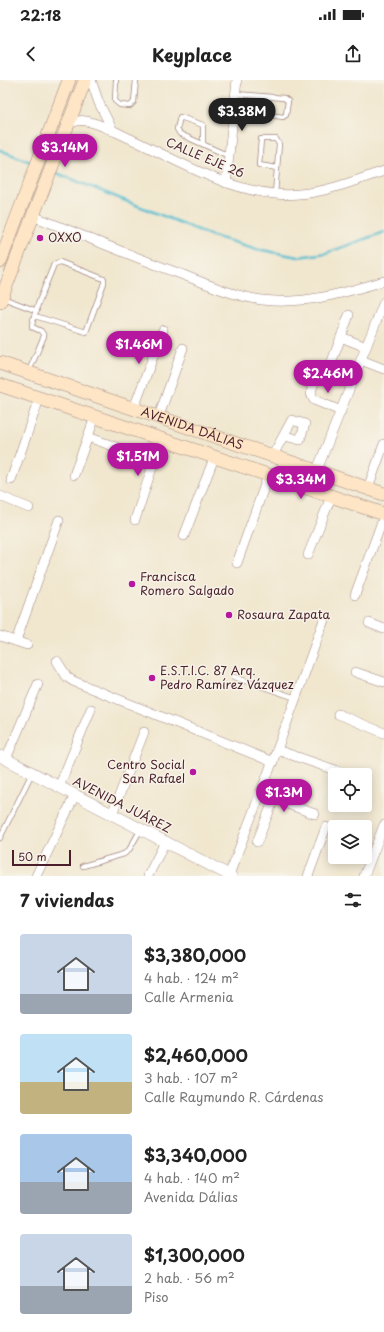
<!DOCTYPE html>
<html lang="es">
<head>
<meta charset="utf-8">
<style>
	:root { --surface:#fff; --page:#f2f2f2; --text:#222; --muted:#767676; --accent:#b5179e }
	body { margin:0; font-family:"Playpen Sans",sans-serif; background:var(--page); color:var(--text); height:100vh; display:flex; flex-direction:column; font-size:15px; white-space:nowrap }
	* { box-sizing:border-box; margin:0 }
	p { font-size:13px; color:var(--muted) }
	.icon { flex:none; width:22px; height:22px; fill:none; stroke:currentColor; stroke-width:2; stroke-linecap:round; stroke-linejoin:round }
	.map { position:relative; height:796px; overflow:hidden }
	.details { display:flex; flex-direction:column; background:var(--surface); flex:1 }
	.details>* { flex:none }
	.controls { position:absolute; left:328px; top:688px; display:grid; gap:8px }
	.controls a { display:grid; place-items:center; width:44px; height:44px; border-radius:4px; background:var(--surface); box-shadow:0 2px 10px #0003; font-size:20px }
	.scale { position:absolute; left:12px; bottom:10px; width:59px; box-sizing:border-box; padding-left:4px; border:2px solid #4a1f2b; border-top:0; font-size:11px; line-height:14px; white-space:nowrap; color:#4a1f2b; -webkit-text-stroke:3px #f7f3e8; paint-order:stroke }
	.price { position:absolute; translate:-50% -34px; padding:0 9px; border-radius:14px; background:var(--accent); color:#fff; font-size:13px; line-height:26px; filter:drop-shadow(0 1px 2px #0008) }
	.price::after { content:''; position:absolute; left:50%; top:24px; width:12px; height:9px; margin-left:-6px; background:inherit; clip-path:polygon(0 0,100% 0,50% 100%) }
	.price.selected { background:#222; color:#fff }
	ul { padding:0; list-style:none }
	li { display:flex; align-items:center; gap:12px; height:100px; padding:0 20px }
	li span { display:grid; place-items:center; flex:none; width:112px; height:80px; border-radius:4px; color:#555 }
	li>.icon { margin-inline-start:auto }
	span .icon { width:48px; height:48px; fill:#fffc; stroke-width:1 }
	li b { font-size:17px }
	h2 { display:flex; justify-content:space-between; align-items:center; height:48px; padding:0 20px; font-size:17px }
	.status { display:flex; justify-content:space-between; align-items:center; height:28px; padding:0 20px; background:var(--surface); direction:ltr }
	.status svg { height:11px; fill:currentColor }
	header { display:flex; justify-content:space-between; align-items:center; height:52px; padding:0 20px; background:var(--surface); font-size:18px; font-weight:700 }
	.map>svg:first-child { display:block }
	.lines { fill:none; stroke-linecap:round; stroke-linejoin:round }
	.stream { stroke:#55bed1; stroke-width:2.5 }
	.service-casing { stroke:#9e837d; stroke-width:6 }
	.minor-casing { stroke:#9e837d; stroke-width:10 }
	.tertiary-casing { stroke:#9e837d; stroke-width:12 }
	.secondary-casing { stroke:#9e837d; stroke-width:14 }
	.service { stroke:#fff; stroke-width:4.5 }
	.minor { stroke:#fff; stroke-width:9 }
	.tertiary { stroke:#fff; stroke-width:11 }
	.secondary { stroke:#fde5c5; stroke-width:13 }
	.poi-dot { fill:#b5179e; stroke:#f7f3e8; stroke-width:1.5 }
	.labels { text-anchor:middle; stroke-width:3; stroke-linejoin:round; paint-order:stroke }
	.street-label { font-size:12px; fill:#4a1f2b; stroke:#f7f3e8 }
	.poi-label { font-size:12px; fill:#4a1f2b; stroke:#f7f3e8; text-anchor:start }
</style>
</head>
<body>
<div class="status"><b>22:18</b><svg viewBox="0 0 49 12"><path d="M0 12V9h3v3zM5 12V6h3v6zM10 12V3h3v9zM15 12V0h3v12zM26 1h20v11H26zM47 4h2v5h-2z"/></svg></div>
<header><svg class="icon" aria-label="back" viewBox="0 0 24 24"><path d="M15 5l-7 7 7 7"/></svg>Keyplace<svg class="icon" aria-label="share" viewBox="0 0 24 24"><path d="M12 15V3M7 8l5-5 5 5M5 13v7h14v-7"/></svg></header>
<div class="map">
<svg width="384" height="796" viewBox="0 0 384 796">
	<rect width="100%" height="100%" fill="#f7f3e8"/>
	<filter id="ink" filterUnits="userSpaceOnUse"><feTurbulence type="fractalNoise" baseFrequency=".025" numOctaves="2"/><feDisplacementMap in="SourceGraphic" scale="8" xChannelSelector="R" yChannelSelector="G"/><feConvolveMatrix kernelMatrix="1 2 1 2 8 2 1 2 1" color-interpolation-filters="sRGB"/></filter>
	<filter id="wash" filterUnits="userSpaceOnUse"><feTurbulence type="fractalNoise" baseFrequency=".012" numOctaves="4" result="noise"/><feDisplacementMap in="SourceGraphic" scale="16" xChannelSelector="R" yChannelSelector="G"/><feGaussianBlur stdDeviation="0.9" result="paint"/><feColorMatrix in="noise" values="0 0 0 0 0 0 0 0 0 0 0 0 0 0 0 0 0 1.4 0 .05"/><feComposite in="paint" operator="in"/></filter>
	<g filter="url(#wash)">
		<rect width="100%" height="100%" fill="#f1e7cf"/>
		<g class="lines">
			<!-- stream -->
			<g class="stream">
				<path d="M0 70 33 83"/>
				<path d="M54 92 213 156 257 169 298 177 326 173 384 152"/>
			</g>
		</g>
	</g>
	<g filter="url(#ink)">
		<g class="lines">
			<!-- service casing -->
			<g class="service-casing">
				<g id="service">
					<path d="M116 0 115 21 120 25 130 26 134 22 136 0"/>
					<path d="M236 14 284 18 288 21 286 35 283 37 264 34V16"/>
					<path d="M203 64V45L180 37 177 49 180 54 229 76"/>
					<path d="M275 114 279 64 276 59H261L259 85 277 88"/>
					<path d="M3 218 37 231"/>
					<path d="M29 291 44 256 41 251 32 247C32 233 49 199 54 184L60 182 104 199V203L86 252 35 236"/>
					<path d="M234 597 296 618"/>
					<path d="M0 758 32 693"/>
					<path d="M83 786 124 774 129 770 141 749"/>
				</g>
			</g>
			<!-- minor casing -->
			<g class="minor-casing">
				<g id="minor">
					<path d="M91 0 99 23 113 51"/>
					<path d="M68 44C74 42 79 39 86 41 101 44 116 52 131 59 176 80 224 109 275 114 313 118 348 103 384 91"/>
					<path d="M226 103 237 0"/>
					<path d="M33 136C81 155 129 175 178 193 205 203 232 216 262 220 304 225 344 213 384 201"/>
					<path d="M349 235 341 257 366 267"/>
					<path d="M361 280 384 289"/>
					<path d="M332 281 341 257"/>
					<path d="M317 298C313 306 308 312 314 320L341 331"/>
					<path d="M134 328 163 250"/>
					<path d="M159 336 183 268"/>
					<path d="M88 357 127 371"/>
					<path d="M273 375 292 340 305 344 300 360 285 356"/>
					<path d="M317 390 384 222"/>
					<path d="M74 395 95 337"/>
					<path d="M11 400 39 319"/>
					<path d="M368 408 384 364"/>
					<path d="M0 416 29 428"/>
					<path d="M135 440 161 360"/>
					<path d="M184 456 214 378"/>
					<path d="M308 475 331 417"/>
					<path d="M237 483 268 396"/>
					<path d="M355 515 384 436"/>
					<path d="M369 543 384 549"/>
					<path d="M0 556 27 565"/>
					<path d="M16 561 59 440"/>
					<path d="M57 581 67 597 73 601 273 682"/>
					<path d="M355 592 384 602"/>
					<path d="M338 634 384 653"/>
					<path d="M277 670 350 695"/>
					<path d="M6 679 38 604"/>
					<path d="M59 707 91 629"/>
					<path d="M260 714 315 734"/>
					<path d="M112 734 144 652"/>
					<path d="M257 762 274 719"/>
					<path d="M229 795 277 670 325 537"/>
					<path d="M36 796 75 715"/>
					<path d="M148 796 165 762"/>
					<path d="M308 796 326 747"/>
					<path d="M364 796 384 745"/>
				</g>
			</g>
			<!-- tertiary casing -->
			<g class="tertiary-casing">
				<path id="tertiary" d="M0 676 231 796"/>
			</g>
			<!-- secondary casing -->
			<g class="secondary-casing">
				<g id="secondary">
					<path d="M0 182 69 0"/>
					<path d="M0 222 85 0"/>
					<path id="s1" d="M0 283 384 414"/>
					<path d="M0 305 384 434"/>
				</g>
			</g>
			<!-- service -->
			<use href="#service" class="service"/>
			<!-- minor -->
			<use href="#minor" class="minor"/>
			<!-- tertiary -->
			<use href="#tertiary" class="tertiary"/>
			<!-- secondary -->
			<use href="#secondary" class="secondary"/>
		</g>
	</g>
	<!-- markers -->
	<g class="poi-dot">
		<circle cx="40" cy="158" r="4"/>
		<circle cx="132" cy="504" r="4"/>
		<circle cx="229" cy="535" r="4"/>
		<circle cx="152" cy="598" r="4"/>
		<circle cx="193" cy="692" r="4"/>
	</g>
	<g class="labels">
		<!-- street labels -->
		<g class="street-label">
			<text transform="translate(205 78) rotate(23)" y="4">CALLE EJE 26</text>
			<text dy="4" stroke="none"><textPath href="#s1" startOffset="203">AVENIDA DÁLIAS</textPath></text>
			<text transform="translate(122 725) rotate(27)" y="4">AVENIDA JUÁREZ</text>
		</g>
		<!-- poi labels -->
		<g class="poi-label">
			<text x="48" y="162">OXXO</text>
			<text x="140" y="501">Francisca<tspan x="140" dy="14">Romero Salgado</tspan></text>
			<text x="237" y="539">Rosaura Zapata</text>
			<text x="160" y="595">E.S.T.I.C. 87 Arq.<tspan x="160" dy="14">Pedro Ramírez Vázquez</tspan></text>
			<text x="185" y="689" text-anchor="end">Centro Social<tspan x="185" dy="14">San Rafael</tspan></text>
		</g>
	</g>
</svg>
<div class="controls">
<a><svg class="icon" aria-label="locate" viewBox="0 0 24 24"><circle cx="12" cy="12" r="6"/><path d="M12 2v4M12 18v4M2 12h4M18 12h4"/></svg></a>
<a><svg class="icon" aria-label="layers" viewBox="0 0 24 24"><path d="M12 4l9 5-9 5-9-5zM3 14l9 5 9-5"/></svg></a>
</div>
<div class="scale">50 m</div>
<b class="price selected" style="left:242px;top:52px">$3.38M</b>
<b class="price" style="left:65px;top:88px">$3.14M</b>
<b class="price" style="left:139px;top:285px">$1.46M</b>
<b class="price" style="left:328px;top:314px">$2.46M</b>
<b class="price" style="left:138px;top:397px">$1.51M</b>
<b class="price" style="left:301px;top:420px">$3.34M</b>
<b class="price" style="left:284px;top:733px">$1.3M</b>
</div>
<section class="details">
<h2>7 viviendas<svg class="icon" aria-label="filters" viewBox="0 0 24 24"><path d="M4 7h16M4 17h16"/><circle cx="9" cy="7" r="2"/><circle cx="15" cy="17" r="2"/></svg></h2>
<ul>
<li><span style="background:linear-gradient(#c9d6e8 75%,#9aa5b1 0)"><svg class="icon" aria-label="home" viewBox="0 0 24 24"><path d="M3 11l9-7 9 7M6 9v11h12V9"/></svg></span><div><b>$3,380,000</b><p>4 hab. · 124 m²</p><p>Calle Armenia</p></div></li>
<li><span style="background:linear-gradient(#bfe0f5 60%,#c2b280 0)"><svg class="icon" aria-label="home" viewBox="0 0 24 24"><path d="M3 11l9-7 9 7M6 9v11h12V9"/></svg></span><div><b>$2,460,000</b><p>3 hab. · 107 m²</p><p>Calle Raymundo R. Cárdenas</p></div></li>
<li><span style="background:linear-gradient(#a9c7e8 60%,#9aa5b1 0)"><svg class="icon" aria-label="home" viewBox="0 0 24 24"><path d="M3 11l9-7 9 7M6 9v11h12V9"/></svg></span><div><b>$3,340,000</b><p>4 hab. · 140 m²</p><p>Avenida Dálias</p></div></li>
<li><span style="background:linear-gradient(#c9d6e8 65%,#9aa5b1 0)"><svg class="icon" aria-label="home" viewBox="0 0 24 24"><path d="M3 11l9-7 9 7M6 9v11h12V9"/></svg></span><div><b>$1,300,000</b><p>2 hab. · 56 m²</p><p>Piso</p></div></li>
</ul>
</section>
</body>
</html>
